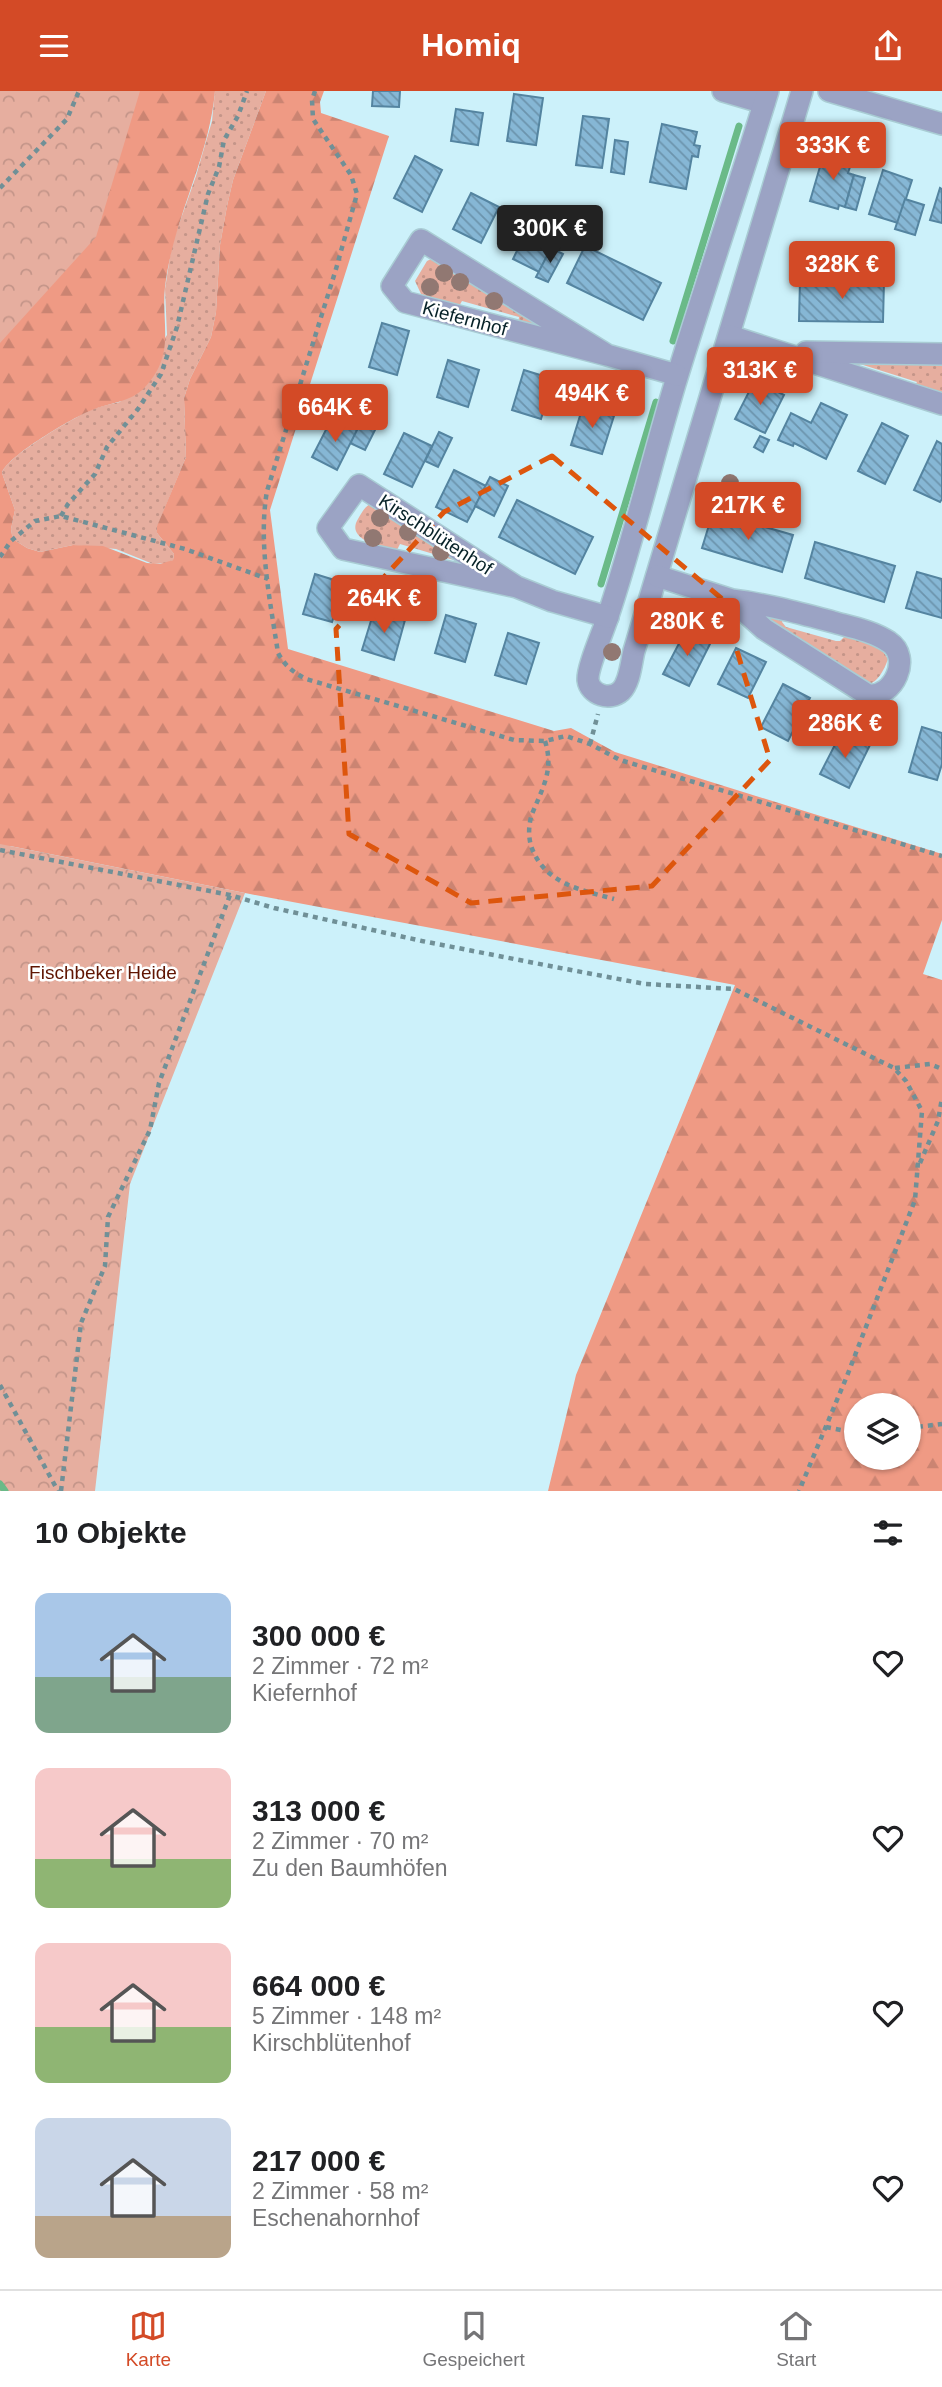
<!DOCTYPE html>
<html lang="de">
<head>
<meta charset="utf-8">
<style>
	:root { --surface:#fff; --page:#f6f6f6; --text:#202124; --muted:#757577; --line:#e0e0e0; --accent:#d34a26 }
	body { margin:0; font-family:Arial,sans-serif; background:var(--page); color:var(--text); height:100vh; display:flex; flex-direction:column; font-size:26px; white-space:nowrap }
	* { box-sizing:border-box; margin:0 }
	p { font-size:23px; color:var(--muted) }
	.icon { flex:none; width:38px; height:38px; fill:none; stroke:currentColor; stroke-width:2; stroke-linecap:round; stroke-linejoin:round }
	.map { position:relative; height:1400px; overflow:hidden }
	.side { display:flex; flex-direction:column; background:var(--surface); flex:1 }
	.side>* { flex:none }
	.tools { position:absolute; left:844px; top:1302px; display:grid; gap:14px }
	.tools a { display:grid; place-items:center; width:77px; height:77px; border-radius:50%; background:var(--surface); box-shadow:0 2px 5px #0004; font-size:35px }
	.price { position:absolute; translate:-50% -60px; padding:0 16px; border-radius:7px; background:var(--accent); color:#fff; font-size:23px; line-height:46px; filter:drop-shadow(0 2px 4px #0008) }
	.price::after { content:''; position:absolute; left:50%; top:42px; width:21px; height:16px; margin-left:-10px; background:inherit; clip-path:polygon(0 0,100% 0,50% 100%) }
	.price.on { background:#222; color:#fff }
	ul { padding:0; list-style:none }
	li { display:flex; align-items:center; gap:21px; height:175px; padding:0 35px }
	li span { display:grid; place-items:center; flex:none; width:196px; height:140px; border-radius:14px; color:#555 }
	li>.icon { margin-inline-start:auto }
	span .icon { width:84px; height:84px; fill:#fffc; stroke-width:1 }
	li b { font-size:30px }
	h2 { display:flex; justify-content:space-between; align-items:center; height:84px; padding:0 35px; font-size:30px }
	header { display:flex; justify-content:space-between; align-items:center; height:91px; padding:0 35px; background:var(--accent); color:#fff; font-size:32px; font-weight:700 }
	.tabs { display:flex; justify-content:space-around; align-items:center; height:98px; border-top:2px solid var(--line); background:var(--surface); font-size:19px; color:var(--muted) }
	.tabs a { display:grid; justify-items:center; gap:4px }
	.tabs .on { color:var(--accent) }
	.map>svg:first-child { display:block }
	.grass { fill:url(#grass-dots) }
	.forest { fill:url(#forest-firs); fill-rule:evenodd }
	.park { fill:url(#park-crowns) }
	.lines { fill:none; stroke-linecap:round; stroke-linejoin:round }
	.stream { stroke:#6aba88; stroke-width:7 }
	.building { fill:url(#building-back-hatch); stroke:#5484a0; stroke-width:2 }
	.street-casing { stroke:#a9ccd4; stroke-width:24 }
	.path { stroke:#709097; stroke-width:4.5; stroke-dasharray:5 5; stroke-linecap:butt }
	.street { stroke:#9ba3c4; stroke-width:21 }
	.tree { fill:#917872 }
	.marked { fill:none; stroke:#dd560d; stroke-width:5; stroke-dasharray:14 9; stroke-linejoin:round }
	.labels { text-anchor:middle; stroke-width:5; stroke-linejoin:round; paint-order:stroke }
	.street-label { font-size:19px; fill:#072228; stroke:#fff }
	.park-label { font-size:19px; fill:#601502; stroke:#fff }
</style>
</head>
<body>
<header><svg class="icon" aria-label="menu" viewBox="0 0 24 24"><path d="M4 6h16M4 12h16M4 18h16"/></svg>Homiq<svg class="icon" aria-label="share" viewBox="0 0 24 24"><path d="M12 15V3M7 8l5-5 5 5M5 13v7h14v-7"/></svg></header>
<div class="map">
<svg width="942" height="1400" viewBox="0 0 942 1400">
	<defs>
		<pattern id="grass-dots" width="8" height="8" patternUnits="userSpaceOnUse" patternTransform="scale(1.75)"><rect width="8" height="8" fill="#e6ae9f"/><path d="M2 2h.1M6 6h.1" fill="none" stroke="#c49589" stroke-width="1.8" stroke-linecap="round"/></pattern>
		<pattern id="forest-firs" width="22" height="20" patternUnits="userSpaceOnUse" patternTransform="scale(1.75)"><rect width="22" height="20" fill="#ef9a84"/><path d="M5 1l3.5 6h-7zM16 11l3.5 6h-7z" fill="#cb8472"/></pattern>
		<pattern id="park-crowns" width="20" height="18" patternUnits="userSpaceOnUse" patternTransform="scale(1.75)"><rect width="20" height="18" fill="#e6ae9f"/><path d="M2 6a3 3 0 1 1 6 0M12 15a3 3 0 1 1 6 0" fill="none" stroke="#c49589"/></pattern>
		<pattern id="building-back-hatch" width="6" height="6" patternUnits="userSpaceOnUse" patternTransform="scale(1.75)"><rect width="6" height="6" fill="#86b7d5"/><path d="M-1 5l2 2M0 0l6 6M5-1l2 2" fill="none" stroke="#6c94ad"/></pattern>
	</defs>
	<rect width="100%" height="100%" fill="#ccf1fa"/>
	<!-- grass -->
	<g class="grass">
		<path d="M215 0H266L233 89 227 115 220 154 216 221 211 246 190 288 184 307 186 366 157 436V442L174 463 173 469 167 472 153 473 116 458 73 454 40 461 27 457 16 450 12 444 11 438 15 419 2 382C7 365 75 326 93 318 101 315 111 313 120 311L167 244 165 198 172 153 196 85 212 30Z"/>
		<path d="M433 167 538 229 534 239 518 234 519 226 462 210 458 217 421 203 415 190 427 170Z"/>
		<path d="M838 269 942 271V308L915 295 917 291 860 273 857 278Z"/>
		<path d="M373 411 475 474 456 478 457 470 400 453 396 461C382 456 345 449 358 428 362 421 365 415 373 411Z"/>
		<path d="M766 522 783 525 782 531 786 536 836 550H840L845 545 880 556 888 568C885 577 878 592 868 593L765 527Z"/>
	</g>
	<!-- forest -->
	<path class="forest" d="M0 0H215C209 68 173 128 165 196 161 234 176 263 145 296 132 311 109 312 92 319 74 326 7 365 2 382L15 419 11 438 12 444 16 450 27 457 40 461 73 454 103 455 147 472 160 473 173 469 174 463 157 442V435L186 366 184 307 190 288 211 246 216 221 220 154 227 115 233 89 266 0H324L320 11 321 22 389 45 270 419 288 558 554 640 571 637 615 661 942 763V829L923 883 942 889V1400H548L576 1284 735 894 250 803 10 755 0 767ZM856 1314H908V1367H856Z"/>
	<!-- park -->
	<g class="park">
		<path d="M0 0H140L96 146 0 252Z"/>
		<path d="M0 753 245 802 130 1093 95 1400H0Z"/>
	</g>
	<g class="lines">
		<!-- stream -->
		<g class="stream">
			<path d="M673 250 739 35"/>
			<path d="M601 493 656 311"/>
			<path d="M0 1393 5 1400"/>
		</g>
	</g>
	<!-- building -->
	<g class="building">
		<path d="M373 0H400L399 16 372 15Z"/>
		<path d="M514 3 543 7 536 54 507 50Z"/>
		<path d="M456 18 483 22 478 54 451 50Z"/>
		<path d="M583 25 609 28 602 77 576 74Z"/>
		<path d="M662 33 697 41 694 54 700 55 699 59 698 66 692 65 686 98 650 91Z"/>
		<path d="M615 49 628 51 624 83 611 81Z"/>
		<path d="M824 62 852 70 848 82 854 84 845 116 839 114 838 118 810 110Z"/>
		<path d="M415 65 442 79 422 121 394 107Z"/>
		<path d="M883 79 912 89 898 132 869 123Z"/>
		<path d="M854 84 865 87 856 119 845 116Z"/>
		<path d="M940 97 942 98V132L930 129Z"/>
		<path d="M471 102 499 116 481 152 453 138Z"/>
		<path d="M905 108 924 114 915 144 895 138Z"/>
		<path d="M529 135 556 148 539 181 513 168Z"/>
		<path d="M585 155 661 192 643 229 567 192Z"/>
		<path d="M551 157 563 163 548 191 536 186Z"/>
		<path d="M800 189 884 190 883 231 799 230Z"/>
		<path d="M382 232 409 240 397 284 369 276Z"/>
		<path d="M448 269 479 279 468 316 437 306Z"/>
		<path d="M524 279 553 288 541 328 512 319Z"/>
		<path d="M755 289 784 304 765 342 735 328Z"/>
		<path d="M821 312 847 324 826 368 794 352 793 355 778 349 791 322 811 332Z"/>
		<path d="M583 315 614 325 602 363 571 354Z"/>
		<path d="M363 325 378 333 365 359 350 352Z"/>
		<path d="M332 327 357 339 337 379 312 366Z"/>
		<path d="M882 332 908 345 885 393 858 380Z"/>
		<path d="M439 341 452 347 438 376 425 370Z"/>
		<path d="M404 342 432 355 412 396 384 383Z"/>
		<path d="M760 345 769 349 763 361 754 356Z"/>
		<path d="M937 350 942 353V408L940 411 914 399Z"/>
		<path d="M454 379 486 395 467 431 436 416Z"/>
		<path d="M490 386 508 395 494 425 475 415Z"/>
		<path d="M517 409 593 446 575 483 499 446Z"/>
		<path d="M713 421 793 444 782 481 702 457Z"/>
		<path d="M815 451 895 475 884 511 805 487Z"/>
		<path d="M917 481 942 488V527L906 517Z"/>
		<path d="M315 483 344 492 332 531 303 523Z"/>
		<path d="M374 520 405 529 394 569 362 559Z"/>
		<path d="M446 524 476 533 465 571 435 562Z"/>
		<path d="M686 539 711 551 689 595 663 583Z"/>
		<path d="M508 542 539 552 526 593 495 584Z"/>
		<path d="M736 557 766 571 748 607 718 593Z"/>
		<path d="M783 593 810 607 788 650 761 636Z"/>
		<path d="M922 636 942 642V673L937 689 909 681Z"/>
		<path d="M842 640 870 654 849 697 820 683Z"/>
	</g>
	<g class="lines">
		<!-- street casing -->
		<g class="street-casing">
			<g id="street">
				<path d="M723 0 764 12"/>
				<path d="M768 0C739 95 707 189 678 283 653 364 634 448 607 528 603 541 587 577 588 589 590 604 610 610 621 600 630 591 631 572 634 560L802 0"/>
				<path d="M829 0 942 33"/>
				<path d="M730 245 942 313"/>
				<path d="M806 261 942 263"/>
				<path d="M607 264 405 211 392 195 421 149 607 264 677 284"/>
				<path d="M657 485 732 509 764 538 868 604C894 607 912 566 889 551 873 540 851 536 833 531 799 522 766 513 732 509"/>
				<path d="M517 496 343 458 328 437 359 394 517 496 552 510 608 526"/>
			</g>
		</g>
		<!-- path -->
		<g class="path">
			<path d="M315 0 312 9 313 28 351 84 357 103 336 178 267 400C258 452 270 509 278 562 285 575 293 581 306 588L514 649 545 650 566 645 590 653 620 669 942 765"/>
			<path d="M0 97 67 28 79 0"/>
			<path d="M61 425 68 413 95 383 107 356 138 318 161 283 177 236 208 103 219 76 224 49 238 25 247 0"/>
			<path d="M0 466 11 450 35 430 61 425 185 458 268 488"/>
			<path d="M545 650C554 679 543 696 532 723 528 735 528 749 533 760 548 794 582 799 614 808"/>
			<path d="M590 653 598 623"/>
			<path d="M0 759 230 804 274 817 422 850 550 875 645 893 734 898 894 977 906 990 922 1020 915 1109 847 1285 799 1400"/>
			<path d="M895 977 930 973 942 978"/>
			<path d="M920 1072 938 1030 942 1007"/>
			<path d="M0 1294 58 1400"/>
			<path d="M826 1336 856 1342"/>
			<path d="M908 1337 942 1333"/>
			<path d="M61 1400 81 1232 105 1175 108 1126 150 1039 159 992 230 804"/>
		</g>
		<!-- street -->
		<use href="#street" class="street"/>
	</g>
	<!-- trees -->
	<g class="tree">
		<circle cx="444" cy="182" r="9"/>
		<circle cx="460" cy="191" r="9"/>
		<circle cx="430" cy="196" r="9"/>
		<circle cx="494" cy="210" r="9"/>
		<circle cx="730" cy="392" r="9"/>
		<circle cx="380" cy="427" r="9"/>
		<circle cx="408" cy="441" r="9"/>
		<circle cx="373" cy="447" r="9"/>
		<circle cx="441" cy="461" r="9"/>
		<circle cx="612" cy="561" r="9"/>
	</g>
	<!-- marked area -->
	<path class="marked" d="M552 365 721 507 770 669 652 795 471 812 349 743 336 538 444 421Z"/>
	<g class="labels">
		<!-- street labels -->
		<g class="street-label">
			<text transform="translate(465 227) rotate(15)" y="7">Kiefernhof</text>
			<text transform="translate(436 443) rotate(33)" y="7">Kirschblütenhof</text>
		</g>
		<!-- park labels -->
		<g class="park-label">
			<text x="103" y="888">Fischbeker Heide</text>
		</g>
	</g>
</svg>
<div class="tools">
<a><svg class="icon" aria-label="layers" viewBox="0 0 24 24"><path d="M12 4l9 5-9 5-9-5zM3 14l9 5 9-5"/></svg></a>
</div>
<b class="price" style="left:833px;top:91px">333K €</b>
<b class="price on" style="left:550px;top:174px">300K €</b>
<b class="price" style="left:842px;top:210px">328K €</b>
<b class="price" style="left:760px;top:316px">313K €</b>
<b class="price" style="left:592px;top:339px">494K €</b>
<b class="price" style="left:335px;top:353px">664K €</b>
<b class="price" style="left:748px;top:451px">217K €</b>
<b class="price" style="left:384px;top:544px">264K €</b>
<b class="price" style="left:687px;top:567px">280K €</b>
<b class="price" style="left:845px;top:669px">286K €</b>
</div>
<section class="side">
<h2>10 Objekte<svg class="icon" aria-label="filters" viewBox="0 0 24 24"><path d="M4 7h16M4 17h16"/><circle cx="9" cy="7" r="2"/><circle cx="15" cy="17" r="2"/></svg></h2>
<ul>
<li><span style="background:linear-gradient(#a9c7e8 60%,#7fa58c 0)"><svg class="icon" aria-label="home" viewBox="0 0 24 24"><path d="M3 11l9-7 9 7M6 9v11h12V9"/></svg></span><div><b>300 000 €</b><p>2 Zimmer · 72 m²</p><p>Kiefernhof</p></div><svg class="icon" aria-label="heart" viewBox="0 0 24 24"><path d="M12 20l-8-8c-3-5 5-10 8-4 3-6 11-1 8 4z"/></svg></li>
<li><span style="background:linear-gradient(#f6c9c9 65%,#8fb573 0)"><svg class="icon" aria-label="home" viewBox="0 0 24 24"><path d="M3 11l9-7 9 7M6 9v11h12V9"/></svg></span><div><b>313 000 €</b><p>2 Zimmer · 70 m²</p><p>Zu den Baumhöfen</p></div><svg class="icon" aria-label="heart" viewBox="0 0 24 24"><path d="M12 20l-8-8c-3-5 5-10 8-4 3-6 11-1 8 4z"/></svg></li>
<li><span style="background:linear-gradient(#f6c9c9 60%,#8fb573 0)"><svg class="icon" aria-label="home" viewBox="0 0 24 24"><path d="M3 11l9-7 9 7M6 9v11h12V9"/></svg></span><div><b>664 000 €</b><p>5 Zimmer · 148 m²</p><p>Kirschblütenhof</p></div><svg class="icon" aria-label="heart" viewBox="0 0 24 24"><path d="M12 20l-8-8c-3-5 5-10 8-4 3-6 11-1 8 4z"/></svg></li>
<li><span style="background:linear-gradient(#c9d6e8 70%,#b9a48a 0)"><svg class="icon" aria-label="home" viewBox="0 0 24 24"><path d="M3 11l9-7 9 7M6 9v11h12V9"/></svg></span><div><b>217 000 €</b><p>2 Zimmer · 58 m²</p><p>Eschenahornhof</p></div><svg class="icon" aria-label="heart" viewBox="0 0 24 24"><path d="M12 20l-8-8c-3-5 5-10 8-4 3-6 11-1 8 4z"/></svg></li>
</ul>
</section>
<nav class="tabs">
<a class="on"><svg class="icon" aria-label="map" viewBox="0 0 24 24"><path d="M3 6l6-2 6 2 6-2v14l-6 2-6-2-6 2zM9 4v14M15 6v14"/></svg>Karte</a>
<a><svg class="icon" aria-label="saved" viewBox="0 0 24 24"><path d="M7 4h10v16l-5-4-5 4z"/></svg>Gespeichert</a>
<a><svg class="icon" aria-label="home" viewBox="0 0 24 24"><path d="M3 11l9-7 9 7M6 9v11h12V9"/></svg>Start</a>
</nav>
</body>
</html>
